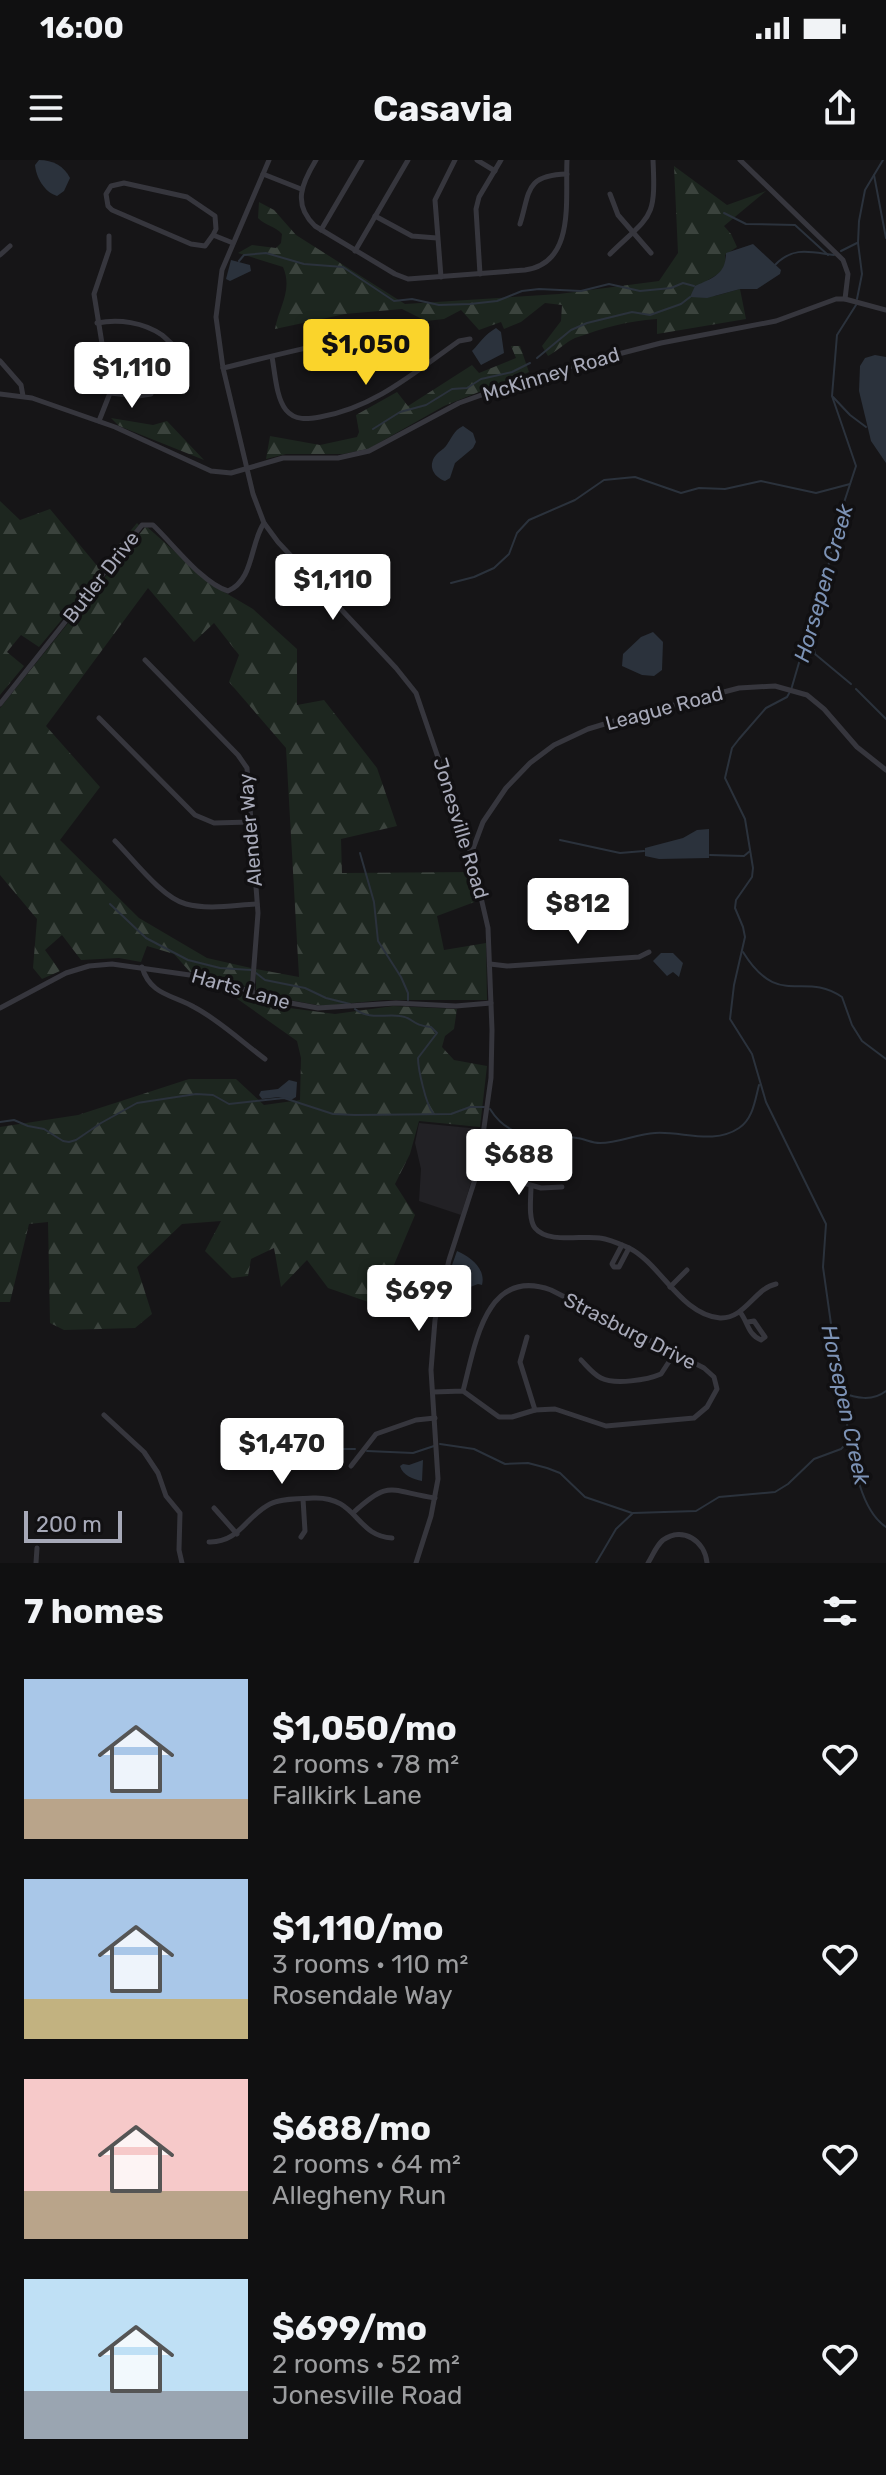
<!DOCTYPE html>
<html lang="en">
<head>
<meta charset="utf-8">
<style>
	:root { --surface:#101011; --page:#1e1e1f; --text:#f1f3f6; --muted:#9c9d9f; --accent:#fad42b }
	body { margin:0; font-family:Rubik,sans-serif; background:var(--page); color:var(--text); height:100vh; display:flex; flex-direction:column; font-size:30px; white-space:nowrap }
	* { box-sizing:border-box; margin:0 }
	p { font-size:26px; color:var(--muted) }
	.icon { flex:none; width:44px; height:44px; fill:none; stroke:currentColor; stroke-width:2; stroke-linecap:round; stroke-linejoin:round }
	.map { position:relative; height:1403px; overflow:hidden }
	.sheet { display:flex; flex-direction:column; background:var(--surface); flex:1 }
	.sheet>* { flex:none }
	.scale { position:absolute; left:24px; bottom:20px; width:98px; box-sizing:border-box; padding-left:8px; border:4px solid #a7a9b8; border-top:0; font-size:22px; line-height:28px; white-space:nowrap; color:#a7a9b8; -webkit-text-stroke:6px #111012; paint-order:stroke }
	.price { position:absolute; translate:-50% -68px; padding:0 18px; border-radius:8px; background:#fff; color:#222; font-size:26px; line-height:52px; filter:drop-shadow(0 2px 4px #0008) }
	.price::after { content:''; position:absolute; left:50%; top:48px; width:24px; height:18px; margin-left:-12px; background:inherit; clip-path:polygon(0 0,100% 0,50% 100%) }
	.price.selected { background:var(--accent); color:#111 }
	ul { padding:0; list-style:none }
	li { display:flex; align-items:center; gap:24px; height:200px; padding:0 24px }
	li span { display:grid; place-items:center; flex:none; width:224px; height:160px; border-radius:0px; color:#555 }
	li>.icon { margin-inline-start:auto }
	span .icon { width:96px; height:96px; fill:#fffc; stroke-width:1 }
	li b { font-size:34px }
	h2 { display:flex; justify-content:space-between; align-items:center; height:96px; padding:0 24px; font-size:34px }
	.status { display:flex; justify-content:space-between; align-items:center; height:56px; padding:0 40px; background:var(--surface); direction:ltr }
	.status svg { height:22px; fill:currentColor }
	header { display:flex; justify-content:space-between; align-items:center; height:104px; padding:0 24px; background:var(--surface); font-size:36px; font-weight:700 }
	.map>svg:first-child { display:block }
	.built { fill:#222125 }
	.forest { fill:url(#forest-firs) }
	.water { fill:#2b323c }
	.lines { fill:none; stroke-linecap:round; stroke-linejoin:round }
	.stream { stroke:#2b323c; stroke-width:2 }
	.minor { stroke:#36363d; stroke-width:5 }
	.labels { text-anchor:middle; stroke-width:7; stroke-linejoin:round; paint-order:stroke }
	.street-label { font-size:20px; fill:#a7a9b8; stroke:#111012 }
	.water-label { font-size:22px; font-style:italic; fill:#7c92b5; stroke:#111012 }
</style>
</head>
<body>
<div class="status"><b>16:00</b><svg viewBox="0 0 49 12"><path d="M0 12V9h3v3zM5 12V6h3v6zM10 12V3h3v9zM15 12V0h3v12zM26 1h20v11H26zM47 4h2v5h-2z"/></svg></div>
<header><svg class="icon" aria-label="menu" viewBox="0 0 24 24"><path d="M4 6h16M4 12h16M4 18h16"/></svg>Casavia<svg class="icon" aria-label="share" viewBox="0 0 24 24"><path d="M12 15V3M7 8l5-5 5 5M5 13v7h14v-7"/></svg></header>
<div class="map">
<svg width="886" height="1403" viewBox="0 0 886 1403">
	<defs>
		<pattern id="forest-firs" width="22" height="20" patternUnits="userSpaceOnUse" patternTransform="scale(2)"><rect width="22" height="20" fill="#1d261f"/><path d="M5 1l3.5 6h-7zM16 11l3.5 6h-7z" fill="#3b433d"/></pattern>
	</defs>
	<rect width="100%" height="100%" fill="#161517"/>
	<!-- built -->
	<path class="built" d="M419 963 480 969 477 1003 461 1055 419 1041 421 1009 415 983Z"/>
	<!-- forest -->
	<g class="forest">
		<path d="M674 6 727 45 766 31 724 66 731 74 737 87 725 95C728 109 719 114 708 120L715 136 740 129 746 159 657 174V159C626 161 604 168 575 178 566 182 557 191 548 196L542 186 561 161 562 145 545 143 521 162 504 169 501 162 479 170 461 150 444 159 426 161 402 149 345 154 275 169C279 147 293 130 283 107L238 93 252 85 276 88 281 83 282 74C275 66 266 66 258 58L259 42 274 50 296 75 405 144 559 134 659 121 678 93Z"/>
		<path d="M511 186H520L529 212 444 246 368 289 343 294H286L266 299 270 276 320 285 357 277 359 272 356 255 397 232 408 246 472 205 479 213 516 198Z"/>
		<path d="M111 258 153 265 167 261 204 300 119 266Z"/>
		<path d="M0 341 20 360 50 349 99 408 137 363 140 366 39 487 21 475 7 492 24 506 0 535Z"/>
		<path d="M146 366 214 426 253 449 297 489V545L324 540 377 608 397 666 341 679 342 713 472 712 480 740 437 756 444 790 486 783 487 840H384L322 846 274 837 256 830V809L299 817 286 588 229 522 239 495 214 463 194 482 148 428 46 566 100 627 60 680 139 758 207 798 251 808 250 828 190 812 174 794 147 786 141 802 119 798 81 800 62 775 45 790 60 811 42 819 33 808 37 759 0 715V548Z"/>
		<path d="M219 826 282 847 335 854 393 846 457 849 454 869 445 876 442 887 454 900 487 906 480 967 419 961 410 994 395 1024 415 1055 377 1145 328 1128 307 1100 281 1127 274 1088 251 1099 248 1116 232 1118 205 1091 221 1061 182 1064 137 1107 152 1154 135 1168 64 1170 50 1163 48 1062 29 1064 10 1142H0V967L78 955 189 919H236L264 945 300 940 301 898 297 881Z"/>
	</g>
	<!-- water -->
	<g class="water">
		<path d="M39 0C53 0 64 6 70 18L64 31 57 36C44 32 36 17 35 5Z"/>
		<path d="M753 84 781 110 780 114 757 129H740L707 138 690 137 695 126C713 118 726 114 726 93Z"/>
		<path d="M231 100 250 105 251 111 230 121 226 119Z"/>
		<path d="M496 168 501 172 504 193 481 205 472 191C481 182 484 175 496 168Z"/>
		<path d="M875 195 886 197V303L871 281 859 231 860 206 865 198Z"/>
		<path d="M463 266 473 273 476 282 473 288 455 303 450 318 445 321C434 317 427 306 436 295 439 291 443 290 446 286 452 278 453 271 463 266Z"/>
		<path d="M653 472 663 482 662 510 654 516 642 515 622 506 623 494 641 477Z"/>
		<path d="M709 669V698L659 699 645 696V688L683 678 697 670Z"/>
		<path d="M661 793H673L683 803 679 817 673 812 667 816 653 801Z"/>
		<path d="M289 920 297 922 296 937 291 940 279 937 262 939 259 935 261 931 278 929Z"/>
		<path d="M457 1091C471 1097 486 1109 482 1125L478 1124 465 1129 453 1125 455 1111 451 1108Z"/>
		<path d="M423 1300 422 1321C413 1319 403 1316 400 1306L403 1304 409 1305Z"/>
	</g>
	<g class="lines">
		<!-- stream -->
		<g class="stream">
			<path d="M874 15 886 78"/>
			<path d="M724 53 746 64 795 65 828 95"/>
			<path d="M841 91 857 83"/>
			<path d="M239 101 244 95 266 93 304 104 343 107 394 141 412 139 439 145 470 144 497 141 522 131 539 129 581 131 609 124 640 131 671 128 683 123 694 126"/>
			<path d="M775 105C793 86 810 92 834 95"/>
			<path d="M857 139 862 114 858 83 859 61 865 30 883 0"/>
			<path d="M856 145 837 175 832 236 856 306 836 367 820 448 811 477 803 489 791 530 787 537 766 548 739 579 732 588 725 618 745 659 753 708 752 717 736 740 735 748 743 767 745 777 734 825 730 859 752 894 766 942 826 1064 823 1107 832 1171 831 1199C839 1209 838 1230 843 1242 851 1277 854 1346 886 1367"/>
			<path d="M537 198 571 170 587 163 632 152 650 155 681 144 690 137"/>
			<path d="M833 237 850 255 866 267"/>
			<path d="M373 269 400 252 426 245 452 229 467 228 481 219 512 212 530 203"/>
			<path d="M451 423 474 417 494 408 509 394 517 373 529 360 575 340 604 320 635 317 681 333 699 328 725 329 761 321 816 333 850 324"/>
			<path d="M811 478 815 494 851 524"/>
			<path d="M856 529 886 559"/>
			<path d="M560 680 620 693 644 691"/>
			<path d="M360 693 374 742 378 781 401 817 408 833V840"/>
			<path d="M710 695 744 696 750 691"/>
			<path d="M110 744 146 778 188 800 220 808 251 810"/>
			<path d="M743 792C779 850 803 810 842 837L852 865 862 881 886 899"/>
			<path d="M256 813 265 820 305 828 326 838 350 844"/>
			<path d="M355 849C369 860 384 854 400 856 413 857 412 866 431 867L437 873 418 898C418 909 426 945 433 953"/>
			<path d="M490 949C512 984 540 972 577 978 585 979 592 983 600 983 619 983 636 974 655 973 682 971 714 985 739 968 753 959 755 940 759 925"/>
			<path d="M0 962 14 960 28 966 44 969 63 981 69 982 76 980 101 963 137 943 196 934 213 935 229 944 284 938 333 954 355 955 451 954 470 947H484"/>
			<path d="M840 1232C856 1238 872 1242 886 1231"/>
			<path d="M440 1284 474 1289 505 1304 528 1303 547 1308 560 1313 585 1337 632 1353"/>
			<path d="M367 1291 413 1293 434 1286"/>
			<path d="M311 1295 328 1289H355"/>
			<path d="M596 1403 616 1369 633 1353 696 1351 719 1337 775 1332 788 1324 814 1299 841 1289 849 1281"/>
		</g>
		<!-- minor -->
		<g class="minor">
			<path d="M269 0 222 110 216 157 223 208 253 334 264 363 278 382 396 508 416 533 471 694 488 768 492 870 491 918 478 1010 449 1100 435 1160 431 1210 438 1319 431 1356 416 1403"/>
			<path d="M316 0C302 23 292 44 315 66L395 114 408 119 525 110C576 103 565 39 567 0"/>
			<path d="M477 0 495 11"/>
			<path d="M740 0 843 100 848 114 845 139"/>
			<path d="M263 14 301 29"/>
			<path d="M610 34 618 55 651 93"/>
			<path d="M375 56 412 76 437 78"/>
			<path d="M520 64C530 33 524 15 567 14"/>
			<path d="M321 70 362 0"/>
			<path d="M213 75 216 69 215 56 187 37 124 23 111 26 106 34 108 46 112 50 191 84 205 86 213 75 233 83"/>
			<path d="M355 91 408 0"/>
			<path d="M610 94C651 54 656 61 653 0"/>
			<path d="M0 95 10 86"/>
			<path d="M480 114 476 49 479 37 501 0"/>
			<path d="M441 117 435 40 455 0"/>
			<path d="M97 163C119 159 143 162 162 175 167 179 171 184 177 188"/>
			<path d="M272 197C275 212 276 238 286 250 295 261 308 259 320 257 374 248 415 212 459 181L470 179"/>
			<path d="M0 201 21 225 23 236"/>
			<path d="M223 208C254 201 377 167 401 177 411 182 418 196 424 205"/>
			<path d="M110 233 138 236 151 234"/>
			<path d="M0 234 32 238 115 267 211 311 231 313 283 298H338L369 291 459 243 541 214 661 183 776 161 836 139H845L886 150"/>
			<path d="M99 261 110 233 94 134 109 90V76"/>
			<path d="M145 500 238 595 247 608 258 753 252 831"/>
			<path d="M0 544 142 365H153C173 384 203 424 228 431 254 420 250 383 264 363"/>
			<path d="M99 558 195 655 214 663 250 662"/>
			<path d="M115 681C133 699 162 738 186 744 208 750 235 745 257 744"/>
			<path d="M471 694 483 662 506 628 530 603 554 585 588 569 621 559 739 528 775 526 807 535 824 549 857 587 886 610"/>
			<path d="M490 804 507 806 639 797 649 792"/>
			<path d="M142 807C150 835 173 835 194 847 219 860 242 882 265 899"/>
			<path d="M0 848 66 813 89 806 112 804 211 818 274 840 318 848 396 843 456 846 491 843"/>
			<path d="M478 1010 541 1028 562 1027"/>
			<path d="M531 1026C531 1037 528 1059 535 1068 548 1084 582 1075 600 1078 609 1079 620 1084 629 1088 660 1103 681 1155 720 1158 745 1159 755 1128 776 1124"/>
			<path d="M622 1085 612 1104 614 1107H619L629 1088"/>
			<path d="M670 1127 687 1110"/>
			<path d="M740 1152C748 1162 748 1175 761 1180L765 1177 754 1161 748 1162"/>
			<path d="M527 1177 520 1202 535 1250"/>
			<path d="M581 1200C587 1206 593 1214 601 1218 615 1225 647 1220 661 1214L674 1194"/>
			<path d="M433 1232 463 1231 499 1257H512L535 1250 555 1249 606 1266 694 1258 707 1247 717 1229 714 1217 704 1208 551 1130C485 1106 475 1186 463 1231"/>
			<path d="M104 1255 144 1292 158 1313 166 1336 180 1353 179 1390 182 1403"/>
			<path d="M351 1306 376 1274 416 1260 435 1258"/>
			<path d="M214 1348 237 1374"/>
			<path d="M353 1353C390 1319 389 1331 435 1338"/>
			<path d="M301 1377 305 1371 303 1339"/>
			<path d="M209 1382C239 1383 246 1356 270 1344 282 1338 299 1339 313 1338 358 1336 355 1376 392 1378"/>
			<path d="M36 1403 37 1388"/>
			<path d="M648 1403C653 1395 656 1386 663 1380 683 1366 705 1381 707 1403"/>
		</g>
	</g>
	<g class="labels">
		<!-- street labels -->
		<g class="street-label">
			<text transform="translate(551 214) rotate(-17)" y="7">McKinney Road</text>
			<text transform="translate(101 417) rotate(-52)" y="7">Butler Drive</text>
			<text transform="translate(664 548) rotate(-15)" y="7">League Road</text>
			<text transform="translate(461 668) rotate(73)" y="7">Jonesville Road</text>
			<text transform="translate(250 670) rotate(-95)" y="7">Alender Way</text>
			<text transform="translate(241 829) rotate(16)" y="7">Harts Lane</text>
			<text transform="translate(630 1171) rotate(27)" y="7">Strasburg Drive</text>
		</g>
		<!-- water labels -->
		<g class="water-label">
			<text transform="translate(823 423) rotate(-74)" y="8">Horsepen Creek</text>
			<text transform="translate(846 1245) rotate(78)" y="8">Horsepen Creek</text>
		</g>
	</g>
</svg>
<div class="scale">200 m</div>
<b class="price selected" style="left:366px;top:227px">$1,050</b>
<b class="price" style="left:132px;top:250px">$1,110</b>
<b class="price" style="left:333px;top:462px">$1,110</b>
<b class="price" style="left:578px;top:786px">$812</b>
<b class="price" style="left:519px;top:1037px">$688</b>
<b class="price" style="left:419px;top:1173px">$699</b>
<b class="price" style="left:282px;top:1326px">$1,470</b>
</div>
<section class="sheet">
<h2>7 homes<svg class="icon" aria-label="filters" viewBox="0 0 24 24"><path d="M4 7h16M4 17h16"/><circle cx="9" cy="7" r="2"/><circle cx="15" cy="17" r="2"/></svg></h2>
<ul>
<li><span style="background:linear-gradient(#a9c7e8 75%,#b9a48a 0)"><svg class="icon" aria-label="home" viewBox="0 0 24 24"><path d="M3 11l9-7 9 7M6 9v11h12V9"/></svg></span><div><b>$1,050/mo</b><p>2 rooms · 78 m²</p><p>Fallkirk Lane</p></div><svg class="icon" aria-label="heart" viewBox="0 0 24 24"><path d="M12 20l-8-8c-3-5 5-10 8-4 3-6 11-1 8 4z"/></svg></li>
<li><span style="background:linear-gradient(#a9c7e8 75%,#c2b280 0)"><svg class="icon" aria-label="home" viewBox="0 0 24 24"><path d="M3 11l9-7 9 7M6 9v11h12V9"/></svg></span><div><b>$1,110/mo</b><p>3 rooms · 110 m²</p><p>Rosendale Way</p></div><svg class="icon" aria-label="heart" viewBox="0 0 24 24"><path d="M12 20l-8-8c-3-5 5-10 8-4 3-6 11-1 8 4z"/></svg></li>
<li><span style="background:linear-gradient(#f6c9c9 70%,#b9a48a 0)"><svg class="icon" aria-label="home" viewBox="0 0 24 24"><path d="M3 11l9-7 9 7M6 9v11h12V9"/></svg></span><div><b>$688/mo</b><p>2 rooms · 64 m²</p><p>Allegheny Run</p></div><svg class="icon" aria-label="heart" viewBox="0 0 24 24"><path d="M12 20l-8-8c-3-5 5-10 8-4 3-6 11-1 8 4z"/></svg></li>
<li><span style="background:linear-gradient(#bfe0f5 70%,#9aa5b1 0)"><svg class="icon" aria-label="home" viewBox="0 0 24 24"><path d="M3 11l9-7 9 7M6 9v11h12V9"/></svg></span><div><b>$699/mo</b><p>2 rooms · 52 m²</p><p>Jonesville Road</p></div><svg class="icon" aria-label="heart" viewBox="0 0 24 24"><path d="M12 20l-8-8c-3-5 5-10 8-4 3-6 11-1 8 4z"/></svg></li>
</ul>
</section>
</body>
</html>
